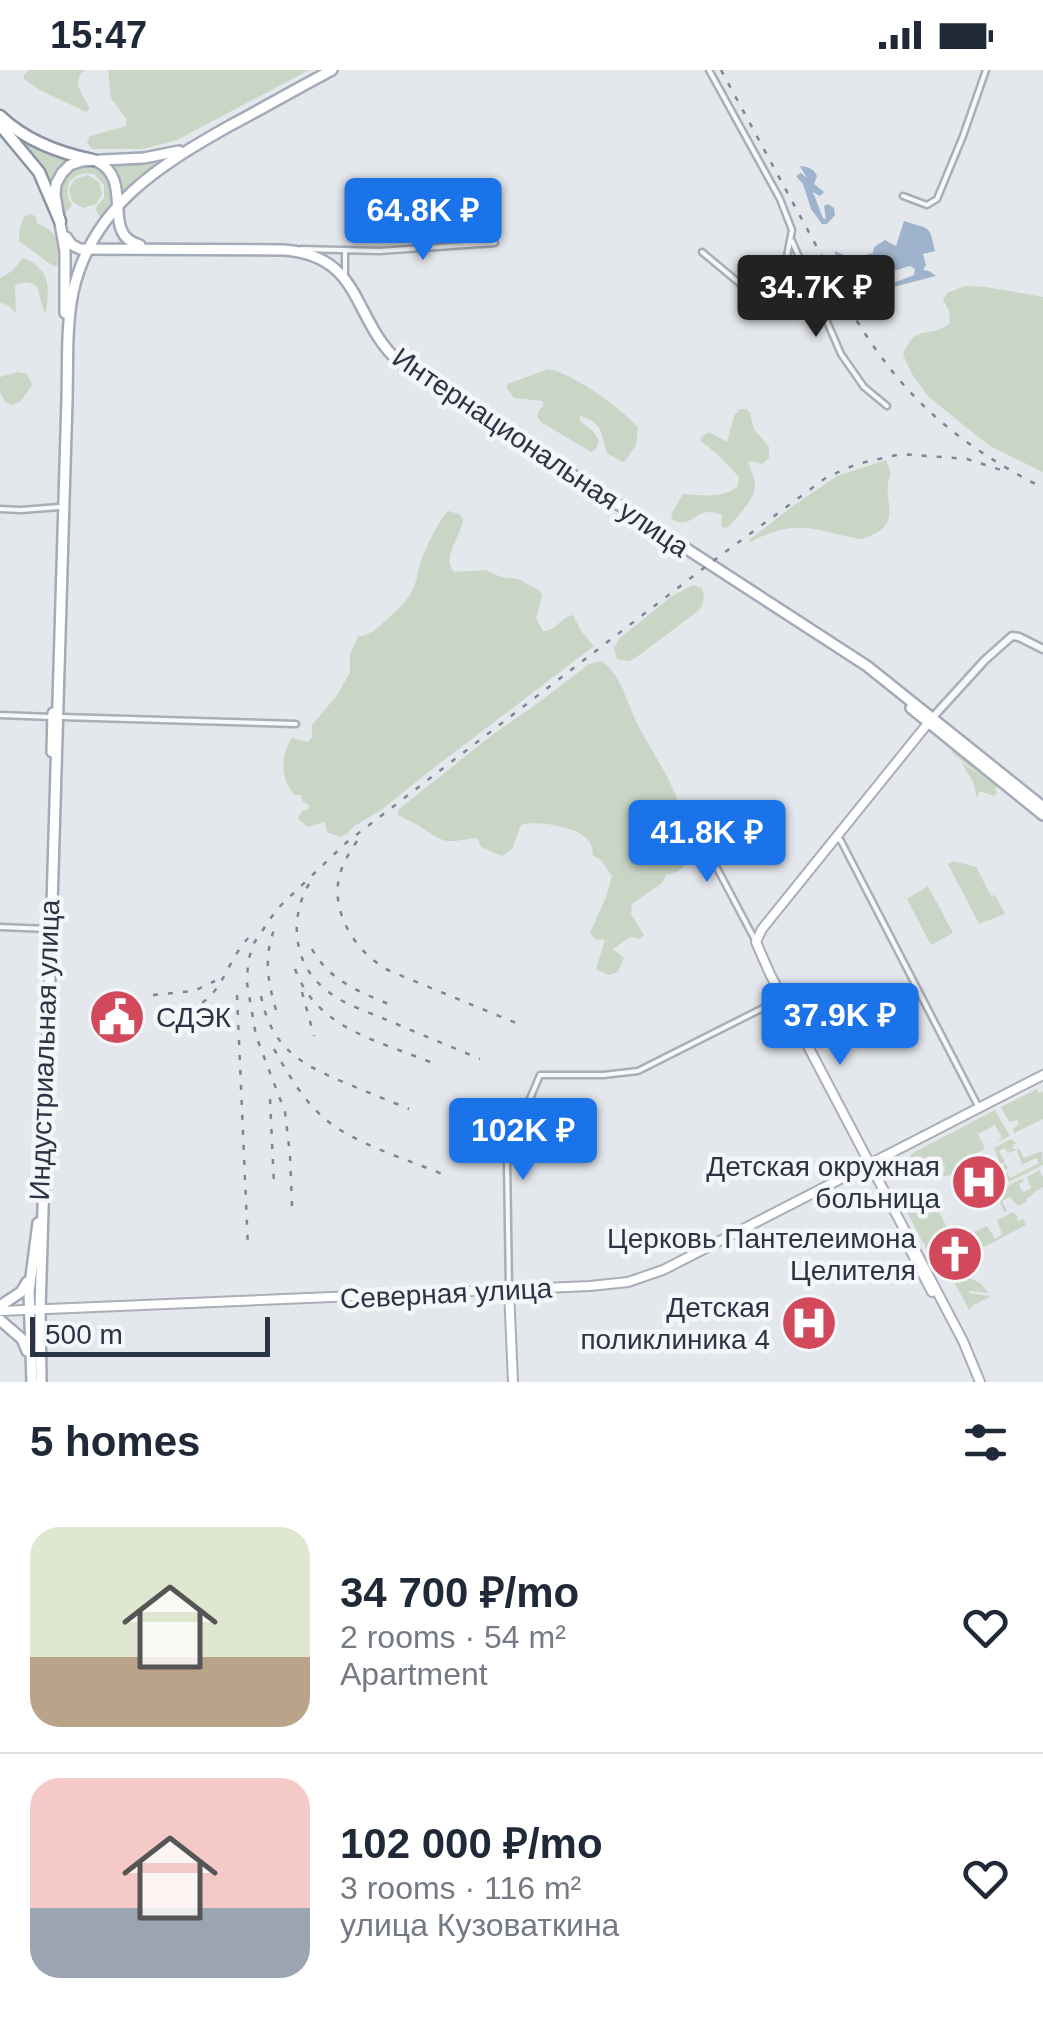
<!DOCTYPE html>
<html lang="en">
<head>
<meta charset="utf-8">
<style>
	:root { --surface:#fff; --page:#f6f6f7; --text:#1f2937; --muted:#747a83; --line:#e0e1e3; --accent:#1a73e8 }
	body { margin:0; font-family:Arial,sans-serif; background:var(--page); color:var(--text); height:100vh; display:flex; flex-direction:column; font-size:38px; white-space:nowrap }
	* { box-sizing:border-box; margin:0 }
	p { font-size:32px; color:var(--muted) }
	.icon { flex:none; width:55px; height:55px; fill:none; stroke:currentColor; stroke-width:2; stroke-linecap:round; stroke-linejoin:round }
	.map { position:relative; height:1312px; overflow:hidden }
	.sheet { display:flex; flex-direction:column; background:var(--surface); flex:1 }
	.sheet>* { flex:none }
	.scale { position:absolute; left:30px; bottom:25px; width:240px; box-sizing:border-box; padding-left:10px; border:5px solid #2b3445; border-top:0; font-size:28px; line-height:35px; white-space:nowrap; color:#2b3445; -webkit-text-stroke:8px #f4f6f9; paint-order:stroke }
	.price { position:absolute; translate:-50% -85px; padding:0 22px; border-radius:10px; background:var(--accent); color:#fff; font-size:32px; line-height:65px; filter:drop-shadow(0 2px 5px #0008) }
	.price::after { content:''; position:absolute; left:50%; top:60px; width:30px; height:22px; margin-left:-15px; background:inherit; clip-path:polygon(0 0,100% 0,50% 100%) }
	.price.active { background:#222; color:#fff }
	ul { padding:0; list-style:none }
	li { display:flex; align-items:center; gap:30px; height:250px; padding:0 30px }
	li+li { border-top:2px solid var(--line) }
	li span { display:grid; place-items:center; flex:none; width:280px; height:200px; border-radius:30px; color:#555 }
	li>.icon { margin-inline-start:auto }
	span .icon { width:120px; height:120px; fill:#fffc; stroke-width:1 }
	li b { font-size:42px }
	h2 { display:flex; justify-content:space-between; align-items:center; height:120px; padding:0 30px; font-size:42px }
	.status { display:flex; justify-content:space-between; align-items:center; height:70px; padding:0 50px; background:var(--surface); direction:ltr }
	.status svg { height:28px; fill:currentColor }
	.map>svg:first-child { display:block }
	.green { fill:#c9d6c5 }
	.water { fill:#9fb4cc }
	.lines { fill:none; stroke-linecap:round; stroke-linejoin:round }
	.minor-casing { stroke:#a9aeb7; stroke-width:9 }
	.tertiary-casing { stroke:#a9aeb7; stroke-width:11 }
	.secondary-casing { stroke:#a9aeb7; stroke-width:12 }
	.primary-casing { stroke:#a3abb8; stroke-width:14 }
	.trunk-casing { stroke:#8b94a3; stroke-width:15 }
	.minor { stroke:#f7f8fa; stroke-width:4 }
	.tertiary { stroke:#f7f8fa; stroke-width:6 }
	.secondary { stroke:#fff; stroke-width:8 }
	.primary { stroke:#fff; stroke-width:9 }
	.trunk { stroke:#fff; stroke-width:10 }
	.rail { stroke:#7d8696; stroke-width:2.5; stroke-dasharray:5 10; stroke-linecap:butt }
	.labels { text-anchor:middle; stroke-width:9; stroke-linejoin:round; paint-order:stroke }
	.street-label { font-size:28px; fill:#2b3445; stroke:#f4f6f9 }
	.poi-label { font-size:28px; fill:#2b3445; stroke:#f4f6f9; text-anchor:end }
</style>
</head>
<body>
<div class="status"><b>15:47</b><svg viewBox="0 0 49 12"><path d="M0 12V9h3v3zM5 12V6h3v6zM10 12V3h3v9zM15 12V0h3v12zM26 1h20v11H26zM47 4h2v5h-2z"/></svg></div>
<div class="map">
<svg width="1043" height="1312" viewBox="0 0 1043 1312">
	<rect width="100%" height="100%" fill="#e4e7ec"/>
	<!-- green -->
	<g class="green">
		<path d="M29 0H84C71 13 83 25 90 39L86 42 40 20 24 9V5Z"/>
		<path d="M108 0H309L177 70 143 79H92L87 73 90 66 126 56 127 50 111 28Z"/>
		<path d="M0 51 79 89 52 120Z"/>
		<path d="M163 89 121 124 112 94Z"/>
		<path d="M91 94 107 102C115 126 115 128 101 149L95 138 104 128V115L94 104C73 100 60 116 72 135L64 145C54 118 58 96 91 94Z"/>
		<path d="M88 105 99 112 102 124 96 134 83 138 72 131 69 119 75 109Z"/>
		<path d="M30 144 35 146 38 154C60 163 59 174 57 196H53L19 171 20 157 24 147Z"/>
		<path d="M23 188C50 198 50 217 46 242L44 241 37 217C31 211 22 211 15 216L16 243 9 236 0 232V208L12 201Z"/>
		<path d="M965 216 986 217 1043 227V402L990 376 967 358 928 326 912 304 903 285C916 251 928 271 950 253L949 241 943 229 947 223Z"/>
		<path d="M548 299C573 303 620 338 638 357L636 375 625 391 622 392 607 383C600 363 605 354 580 346V351L594 362 599 371 596 379 591 382 541 352 537 346 539 340 543 336V331L514 328 507 318V314Z"/>
		<path d="M18 302 27 304 32 315 20 332 12 335 5 332 0 322V307Z"/>
		<path d="M740 339H746L750 343 754 359 769 377V388L762 394 750 391 748 393C758 415 758 421 743 440 736 448 733 454 725 459L721 456 722 445C694 433 694 461 673 450L671 445 683 424C701 425 722 429 737 417L739 407C726 393 717 382 701 372L700 368 709 362 727 372 734 346Z"/>
		<path d="M886 390 891 404C878 429 910 454 861 469 812 460 796 447 749 473V470L793 436 837 406Z"/>
		<path d="M448 441 459 444 463 449C461 468 441 486 454 502L485 500 501 507 518 509 539 520 542 526 536 548 543 561C555 562 561 547 573 545L581 561 594 576 431 700 381 740 353 757 347 764 340 767 327 762 325 752 308 757 298 749 301 742 308 739 309 735 303 732 301 725H295C280 711 280 684 292 668L308 672 312 667V655L338 624 350 602V584L358 566C369 566 377 559 385 551 395 542 406 533 412 521 416 514 417 506 419 498 422 485 439 449 448 441Z"/>
		<path d="M693 515 702 518C705 528 704 534 698 541L634 589 628 591 617 589 614 578 619 569 672 526Z"/>
		<path d="M601 591C622 605 626 631 637 653 649 678 684 726 682 755 681 763 675 769 672 776L681 788 690 791 677 802 666 805 662 813 632 834 631 844 644 865 640 869 630 867 613 879 624 888 618 902 609 905 596 899 605 870 595 869 590 863 606 827 612 806 601 790 593 786C593 777 590 769 581 764 568 756 534 750 521 755L512 779 502 786 481 777 477 768C445 772 447 775 421 757 414 752 406 750 398 745V740L492 665 534 636 589 594Z"/>
		<path d="M955 678 1000 713 995 719 997 722 994 726 980 721 977 728 973 712 961 692 981 706 951 682Z"/>
		<path d="M954 791 976 797 991 826 995 825 1005 844 979 854 948 794Z"/>
		<path d="M928 816 953 863 931 875 907 829Z"/>
		<path d="M1037 1019 1039 1023 1043 1022V1049L1014 1063 1013 1058 1019 1055 1017 1050 1009 1052 1001 1037Z"/>
		<path d="M995 1040 1010 1066 995 1073 1002 1068 995 1055 978 1064 985 1079 957 1093 952 1105 943 1106 945 1096 927 1090 924 1098 912 1094 910 1090 911 1084Z"/>
		<path d="M1011 1069 1016 1073 1012 1077 1013 1079H1019L1024 1088 1042 1081 1043 1095 1009 1112 1001 1101 988 1107 987 1104 1006 1094 1008 1098 1005 1100 1010 1108 1039 1093 1036 1088 1022 1095 1017 1080 1008 1083 1005 1078 999 1081 1005 1092 985 1102 978 1089 967 1095 972 1110 958 1116 955 1115 969 1108 964 1095 965 1092 981 1085 988 1096 999 1091 994 1078Z"/>
		<path d="M1039 1100 1043 1107V1117L1034 1122V1124L1027 1128 1026 1132 1018 1136 1010 1127 1002 1131 1007 1141 1004 1142 996 1122 1023 1108 1024 1111 1019 1114 1021 1120 1024 1122 1031 1118 1027 1107Z"/>
		<path d="M912 1120 941 1129 943 1135 940 1144 952 1167 951 1170 928 1181 924 1175 926 1173H923L901 1130 903 1124Z"/>
		<path d="M1013 1142 1018 1147 1017 1151 1023 1149 1026 1155 982 1178 974 1162 987 1156 995 1169 1002 1164 997 1150Z"/>
		<path d="M952 1200 980 1213 989 1223 969 1221V1223L991 1226 972 1236 969 1240 949 1202Z"/>
	</g>
	<!-- water -->
	<g class="water">
		<path d="M800 96C809 97 813 98 817 106L814 114 824 122 820 126 813 122 823 148 826 149 824 136 828 134 834 138 835 145 827 154H822L811 139 803 114 796 106 801 103 807 108Z"/>
		<path d="M904 151C931 160 929 154 935 181L923 184 926 195 923 200 929 201 936 206 893 217 879 225 870 227 868 223 914 205 915 199 910 196C890 201 873 212 851 209L835 184V181L852 189 873 183 874 177 885 170 896 176Z"/>
	</g>
	<g class="lines">
		<!-- minor casing -->
		<g class="minor-casing">
			<g id="minor">
				<path d="M903 126 927 135 937 129 963 66 986 0"/>
				<path d="M792 171 841 284 864 317 887 336"/>
				<path d="M301 179 379 181 495 173"/>
				<path d="M345 180V206"/>
				<path d="M702 182 744 217 766 242 770 239 783 207 792 160 780 129 709 0"/>
				<path d="M0 439 21 440 59 437"/>
				<path d="M0 645 51 647"/>
				<path d="M61 647 296 654"/>
				<path d="M699 753 700 766 755 870"/>
				<path d="M836 766 841 771 978 1036"/>
				<path d="M0 857 48 859"/>
				<path d="M509 1220 507 1090 513 1069 540 1005H603L638 1001 781 929"/>
			</g>
		</g>
		<!-- tertiary casing -->
		<g class="tertiary-casing">
			<path id="tertiary" d="M933 647 985 590 1012 566 1019 567 1043 579"/>
		</g>
		<!-- secondary casing -->
		<g class="secondary-casing">
			<g id="secondary">
				<path d="M929 652 762 859 756 872 770 904 963 1271 980 1312"/>
				<path d="M902 1164 932 1222"/>
				<path d="M509 1220 513 1312"/>
				<path d="M0 1241 590 1216 628 1212 663 1200 1043 1005"/>
			</g>
		</g>
		<!-- primary casing -->
		<g class="primary-casing">
			<g id="primary">
				<path d="M96 91C136 109 99 165 140 175"/>
				<path d="M66 167 72 175 80 179 284 180C363 186 351 248 399 292L867 596 1043 737"/>
				<path d="M65 243V181L55 125 56 114 62 103 70 95 82 91 144 88 179 81"/>
				<path d="M911 638 1043 745"/>
				<path d="M52 682 53 643"/>
				<path d="M0 1236 21 1222 27 1212"/>
				<path d="M0 1250 22 1269 27 1281"/>
				<path d="M32 1312 29 1222 38 1153"/>
				<path d="M41 1312 40 1240 67 329C68 294 66 256 73 222 92 136 160 95 231 55 265 37 298 18 332 0"/>
			</g>
		</g>
		<!-- trunk casing -->
		<g class="trunk-casing">
			<g id="trunk">
				<path d="M0 46C26 71 59 83 93 90"/>
				<path d="M0 55 39 102 60 151"/>
			</g>
		</g>
		<!-- minor -->
		<use href="#minor" class="minor"/>
		<!-- tertiary -->
		<use href="#tertiary" class="tertiary"/>
		<!-- secondary -->
		<use href="#secondary" class="secondary"/>
		<!-- primary -->
		<use href="#primary" class="primary"/>
		<!-- trunk -->
		<use href="#trunk" class="trunk"/>
		<!-- rail -->
		<g class="rail">
			<path d="M721 0 857 251C907 332 960 375 1043 418"/>
			<path d="M357 771C349 783 342 794 339 808 331 845 358 885 390 901L516 953"/>
			<path d="M309 814C289 848 293 894 325 919 342 934 366 941 387 950 418 963 449 976 480 989"/>
			<path d="M312 879C330 912 361 922 393 936"/>
			<path d="M295 899C317 959 377 970 430 992"/>
			<path d="M302 922 314 966"/>
			<path d="M153 925 194 921 215 911"/>
			<path d="M237 925 248 1178"/>
			<path d="M261 926C271 976 298 993 343 1012 365 1021 387 1030 409 1039"/>
			<path d="M276 940C267 909 263 883 277 853"/>
			<path d="M175 945C227 931 220 897 251 865"/>
			<path d="M274 979C288 1004 303 1030 325 1049 352 1073 412 1091 447 1106"/>
			<path d="M270 1029 274 1114"/>
			<path d="M292 1136 290 1085 285 1042 256 966 247 913 248 891 254 873 277 839 347 772 709 494 827 407 857 394 901 384 967 389 1001 400"/>
		</g>
	</g>
	<!-- icons -->
	<defs>
		<g id="civic-disc" transform="scale(2.875)"><circle r="9.5" fill="#d1495b" stroke="#f4f6f9"/><path d="M-.6-6.5H3V-4.5H.6V-3L4-1V1h2V6H-6V1h2V-1L-.6-3ZM-1.2 2.5V6h2.4V2.5Z" fill="#fff"/></g>
		<g id="hospital-disc" transform="scale(2.875)"><circle r="9.5" fill="#d1495b" stroke="#f4f6f9"/><path d="M-5-5h3v3.5h4V-5h3V5h-3V1.5h-4V5h-3Z" fill="#fff"/></g>
		<g id="church-disc" transform="scale(2.875)"><circle r="9.5" fill="#d1495b" stroke="#f4f6f9"/><path d="M-1.2-6h2.4v3.5h3.3v2.4h-3.3V6h-2.4V-.1h-3.3v-2.4h3.3Z" fill="#fff"/></g>
	</defs>
	<g fill-rule="evenodd">
		<use href="#civic-disc" x="117" y="947"/>
		<use href="#hospital-disc" x="979" y="1112"/>
		<use href="#church-disc" x="955" y="1184"/>
		<use href="#hospital-disc" x="809" y="1253"/>
	</g>
	<g class="labels">
		<!-- street labels -->
		<g class="street-label">
			<text transform="translate(541 382) rotate(34)" y="10">Интернациональная улица</text>
			<text transform="translate(44 980) rotate(-88)" y="10">Индустриальная улица</text>
			<text transform="translate(446 1223) rotate(-3)" y="10">Северная улица</text>
		</g>
		<!-- poi labels -->
		<g class="poi-label">
			<text x="156" y="957" text-anchor="start">СДЭК</text>
			<text x="940" y="1106">Детская окружная<tspan x="940" dy="32">больница</tspan></text>
			<text x="916" y="1178">Церковь Пантелеимона<tspan x="916" dy="32">Целителя</tspan></text>
			<text x="770" y="1247">Детская<tspan x="770" dy="32">поликлиника 4</tspan></text>
		</g>
	</g>
</svg>
<div class="scale">500 m</div>
<b class="price" style="left:423px;top:193px">64.8K ₽</b>
<b class="price active" style="left:816px;top:270px">34.7K ₽</b>
<b class="price" style="left:707px;top:815px">41.8K ₽</b>
<b class="price" style="left:840px;top:998px">37.9K ₽</b>
<b class="price" style="left:523px;top:1113px">102K ₽</b>
</div>
<section class="sheet">
<h2>5 homes<svg class="icon" aria-label="filters" viewBox="0 0 24 24"><path d="M4 7h16M4 17h16"/><circle cx="9" cy="7" r="2"/><circle cx="15" cy="17" r="2"/></svg></h2>
<ul>
<li><span style="background:linear-gradient(#dfe7d0 65%,#b9a48a 0)"><svg class="icon" aria-label="home" viewBox="0 0 24 24"><path d="M3 11l9-7 9 7M6 9v11h12V9"/></svg></span><div><b>34 700 ₽/mo</b><p>2 rooms · 54 m²</p><p>Apartment</p></div><svg class="icon" aria-label="heart" viewBox="0 0 24 24"><path d="M12 20l-8-8c-3-5 5-10 8-4 3-6 11-1 8 4z"/></svg></li>
<li><span style="background:linear-gradient(#f6c9c9 65%,#9aa5b1 0)"><svg class="icon" aria-label="home" viewBox="0 0 24 24"><path d="M3 11l9-7 9 7M6 9v11h12V9"/></svg></span><div><b>102 000 ₽/mo</b><p>3 rooms · 116 m²</p><p>улица Кузоваткина</p></div><svg class="icon" aria-label="heart" viewBox="0 0 24 24"><path d="M12 20l-8-8c-3-5 5-10 8-4 3-6 11-1 8 4z"/></svg></li>
</ul>
</section>
</body>
</html>
